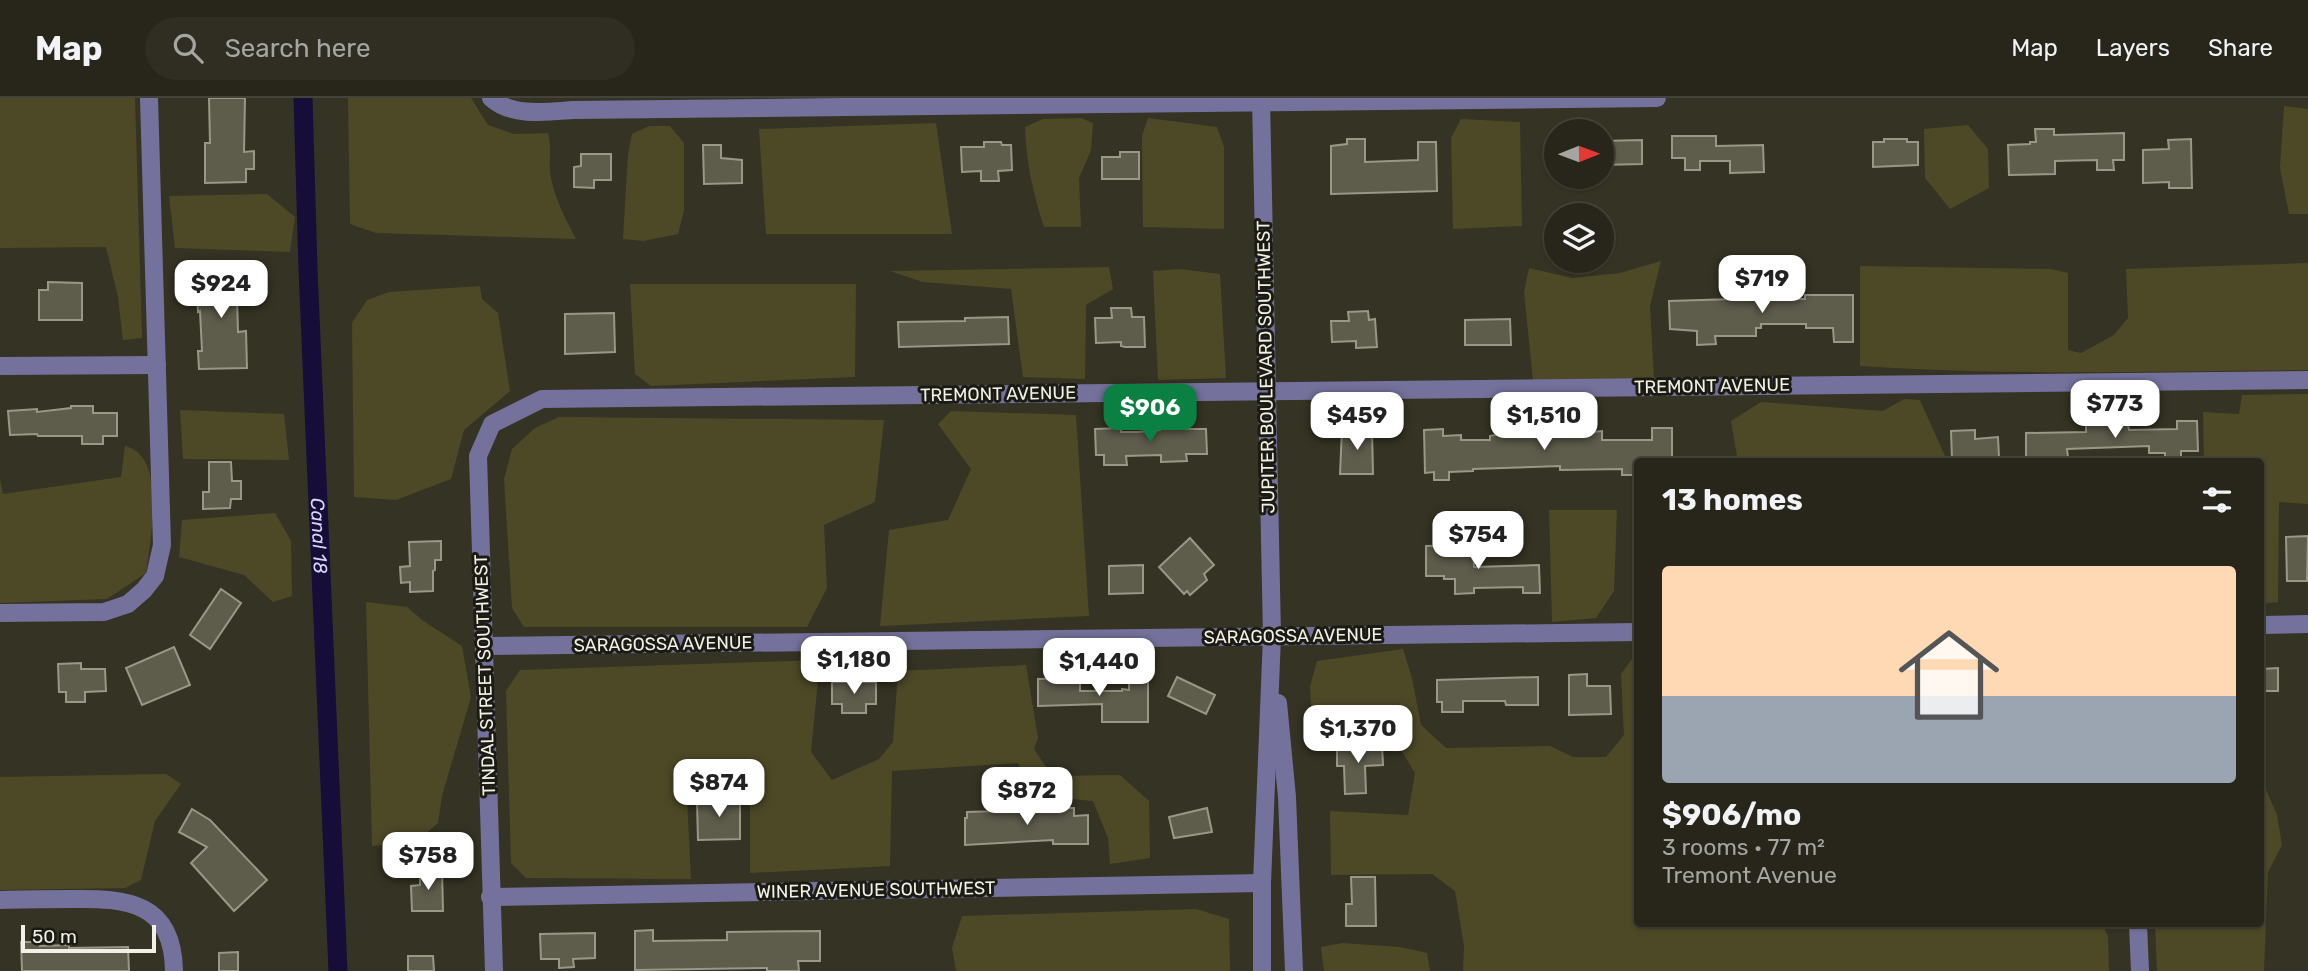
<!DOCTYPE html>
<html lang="en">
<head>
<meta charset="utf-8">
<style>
	:root { --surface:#28261a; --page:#302e23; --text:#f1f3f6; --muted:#a5a5a2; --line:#444339; --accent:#0b8043 }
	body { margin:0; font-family:Rubik,sans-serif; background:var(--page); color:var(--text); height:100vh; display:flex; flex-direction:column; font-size:26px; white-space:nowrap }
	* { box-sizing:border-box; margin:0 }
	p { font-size:23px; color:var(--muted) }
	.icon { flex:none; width:38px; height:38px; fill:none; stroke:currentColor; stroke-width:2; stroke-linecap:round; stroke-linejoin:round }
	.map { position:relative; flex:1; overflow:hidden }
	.side { position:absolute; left:1634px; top:360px; width:630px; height:469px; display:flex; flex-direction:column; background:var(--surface); border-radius:7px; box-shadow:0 2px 5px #0004,0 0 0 2px var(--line) }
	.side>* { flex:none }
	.needle { width:46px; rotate:89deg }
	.fabs { position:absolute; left:1544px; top:21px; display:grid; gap:14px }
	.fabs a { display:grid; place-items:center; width:70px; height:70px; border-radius:50%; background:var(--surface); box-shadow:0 2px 5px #0004,0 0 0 2px var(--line); font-size:35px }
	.scale { position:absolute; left:21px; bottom:18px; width:135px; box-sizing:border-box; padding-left:7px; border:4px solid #f2f1e7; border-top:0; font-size:19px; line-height:24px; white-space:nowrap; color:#f2f1e7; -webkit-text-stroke:5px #1b1a13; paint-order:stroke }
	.price { position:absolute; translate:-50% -60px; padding:0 16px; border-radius:14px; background:#fff; color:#222; font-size:23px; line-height:46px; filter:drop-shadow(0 2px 4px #0008) }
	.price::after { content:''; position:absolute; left:50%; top:42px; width:21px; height:16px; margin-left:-10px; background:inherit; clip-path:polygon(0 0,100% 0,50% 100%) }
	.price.on { background:var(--accent); color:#fff }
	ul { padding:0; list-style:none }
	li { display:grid; align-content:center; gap:14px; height:371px; padding:0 28px }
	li+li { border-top:2px solid var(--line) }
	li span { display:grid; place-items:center; height:217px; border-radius:7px; color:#555 }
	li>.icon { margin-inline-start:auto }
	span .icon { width:126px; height:126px; fill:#fffc; stroke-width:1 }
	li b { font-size:30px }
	h2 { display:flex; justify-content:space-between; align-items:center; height:84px; padding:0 28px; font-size:30px }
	header { display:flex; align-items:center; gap:42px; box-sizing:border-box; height:98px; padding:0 35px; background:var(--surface); border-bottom:2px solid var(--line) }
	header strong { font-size:33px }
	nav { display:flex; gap:38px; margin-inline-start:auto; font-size:24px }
	.search { width:490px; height:63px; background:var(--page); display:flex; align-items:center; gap:18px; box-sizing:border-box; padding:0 24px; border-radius:38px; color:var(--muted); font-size:26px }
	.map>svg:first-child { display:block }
	.green { fill:#4d4927 }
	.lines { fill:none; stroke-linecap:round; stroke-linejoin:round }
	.canal { stroke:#160d39; stroke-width:19 }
	.building { fill:#5e5c4b; stroke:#999785; stroke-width:2 }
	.minor { stroke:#74729c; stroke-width:18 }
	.labels { text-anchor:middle; stroke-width:6; stroke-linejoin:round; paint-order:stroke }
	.street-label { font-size:18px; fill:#f2f1e7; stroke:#1b1a13 }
	.water-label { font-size:19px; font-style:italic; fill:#d7d7f7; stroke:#1b1a13 }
</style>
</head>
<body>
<header>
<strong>Map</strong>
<div class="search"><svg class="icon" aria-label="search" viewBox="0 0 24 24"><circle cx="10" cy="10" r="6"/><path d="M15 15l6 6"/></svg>Search here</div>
<nav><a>Map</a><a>Layers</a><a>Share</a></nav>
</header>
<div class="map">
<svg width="2308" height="873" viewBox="0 0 2308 873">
	<rect width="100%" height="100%" fill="#353323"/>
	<!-- green -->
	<g class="green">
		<path d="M0 0H135L142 240 123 242 118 199 106 149 0 150Z"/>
		<path d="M348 0H471L488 27 514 36 548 35C552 50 548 65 551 80 555 101 566 122 576 141L376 135 350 126Z"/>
		<path d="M2284 8 2308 11V116H2289L2280 70Z"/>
		<path d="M1081 20 1093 25 1091 52 1079 80 1081 129H1044C1033 95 1026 64 1025 29L1043 21Z"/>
		<path d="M1148 20 1217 29 1224 49V131L1143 129 1142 38Z"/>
		<path d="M1461 21 1520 24 1522 128 1453 131 1451 40Z"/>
		<path d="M936 25 952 136H766L759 31Z"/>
		<path d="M1968 27 1988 51 1989 90 1950 111 1925 80 1924 31Z"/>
		<path d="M649 28H670L684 45V113L678 136 643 143 623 141 628 56 632 36Z"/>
		<path d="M267 96 295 119 290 154 175 150 169 98Z"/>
		<path d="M1661 163 1650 208 1654 281 1533 282 1524 194 1529 170 1572 180 1620 175Z"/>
		<path d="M2308 165V272C2158 273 2009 278 1860 268V168L2051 171 2068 175V252L2081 255 2114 237 2128 220 2126 171Z"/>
		<path d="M1109 169 1113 191 1086 207 1085 281 1023 279 1011 191 923 184 890 173Z"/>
		<path d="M1180 171 1220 176 1226 280 1158 282 1153 173Z"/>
		<path d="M630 186H856L855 279 651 288 635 276Z"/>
		<path d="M480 188 482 201 498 215 510 293 464 332 451 381 396 402 354 399 352 225 367 202 389 194Z"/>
		<path d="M2308 296V406L2279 404 2278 504 2261 506V364H2204L2203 314 2239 316 2242 297Z"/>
		<path d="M1904 301 1920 302 1945 358 1944 364H1738L1731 323 1761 304 1883 313Z"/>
		<path d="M180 312 284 316 289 362 183 361Z"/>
		<path d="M951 313 1076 317 1089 518 880 528 889 432 948 422 971 371 938 326Z"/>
		<path d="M559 319 884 322 875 404 824 427 827 490 807 529H524L512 510 504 381 512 351 535 330Z"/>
		<path d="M125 348C168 358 150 443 146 475L107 501 0 505V381L3 396 121 379Z"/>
		<path d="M1549 412H1617L1614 493 1596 520 1552 524Z"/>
		<path d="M275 415 291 443 292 498 273 504 244 477 179 459 182 422Z"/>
		<path d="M366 504 407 509 422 522 462 548 471 599 442 698 438 725 416 744 372 748Z"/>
		<path d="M1403 551 1412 580 1421 627 1446 650 1550 648 1573 659H1606L1624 637 1621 576 1638 553V826H2102L2108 838 2109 873H1463L1464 848 1455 793 1432 776 1331 777 1330 713 1408 717 1415 675 1398 647 1313 641 1310 589 1317 563Z"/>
		<path d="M820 562 811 654 832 682 879 661 893 644 898 573 1026 567 1038 640 1034 651 1052 678 1120 677 1149 703 1150 760 1110 766 1108 740 1093 703 1029 697 1018 665 892 673 890 768 750 775V675L686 679 691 781 526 780 511 765 506 593 520 572Z"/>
		<path d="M166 676 181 686 155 723 141 782 125 790 0 792V679Z"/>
		<path d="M2261 680 2277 717 2282 747 2268 774 2264 873H2157L2155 826H2261Z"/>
		<path d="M1196 811 1229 821 1230 873H956L952 850 962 818Z"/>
		<path d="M1342 845 1400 849 1427 855 1430 873H1324L1321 849Z"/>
	</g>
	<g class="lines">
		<!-- canal -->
		<path class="canal" id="s1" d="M303 0 308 171 338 873"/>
	</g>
	<!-- building -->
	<g class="building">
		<path d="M209 0H245L244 54 254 53V71H246V84L205 85V45H210Z"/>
		<path d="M2035 31H2054V37L2124 35V62H2113L2114 72H2097V62L2055 63V76L2009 77 2008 47 2030 46V44H2036Z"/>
		<path d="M1672 38H1716V48L1763 47 1764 74 1730 75V63H1700V72H1685V60H1672Z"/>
		<path d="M1347 41H1365V64L1418 62V44H1436L1437 93 1331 96V48L1347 46Z"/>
		<path d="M1884 41H1907V44H1918V67L1873 69V44H1884Z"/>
		<path d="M2191 41 2192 90H2169V84L2143 85V52L2169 51 2168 42Z"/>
		<path d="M1642 42V66L1601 67V43Z"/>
		<path d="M984 44H1001L1002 47H1011L1012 72 998 73 999 83H981V73L962 74 961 49H984Z"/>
		<path d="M703 47H721V60L742 62V85L704 86Z"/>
		<path d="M1120 54H1139V81H1102V59H1120Z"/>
		<path d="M581 56H611V82H594V90L574 89V69L581 68Z"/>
		<path d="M236 164 238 234 246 233 247 270 199 271 198 253H202L200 213 198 214 197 193 205 192 204 165Z"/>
		<path d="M48 184 82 185V222H39V192H48Z"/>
		<path d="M1734 191H1759V201H1805V197H1853V244H1834L1833 230H1806V226H1761V230H1756V238H1715L1716 246 1697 247V233L1670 231 1669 203 1734 201Z"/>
		<path d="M1111 210H1131L1132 219H1144L1145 249H1125L1121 248V244L1096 245 1095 220H1112Z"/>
		<path d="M1368 213 1369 222 1375 221 1377 249 1356 250V243L1332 244 1331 223H1349L1348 214Z"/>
		<path d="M614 215 615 254 565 256V216Z"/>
		<path d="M1008 219 1009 246 899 249 898 224 965 223V220Z"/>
		<path d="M1510 221 1511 247H1465V222Z"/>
		<path d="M71 308H93V315H117V338H103V346H82V338H38L37 336 10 337 8 313 37 311V314L71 310Z"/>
		<path d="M2177 323H2197L2198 353H2181V361H2165V355H2149V348L2067 351 2068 359H2026V335L2086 334V325H2109V327H2128L2129 332 2177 331Z"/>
		<path d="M1186 327V331H1206L1207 356H1186L1187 363 1161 364V357L1126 358 1127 367H1104V357H1096L1095 331 1121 330V334H1137L1160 332V328Z"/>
		<path d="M1576 329H1592V334L1602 333V342H1652V330H1672V364H1638V377H1622V371L1560 372V368L1473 371V373L1449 374V382H1434V374L1425 375 1424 332 1443 331V338L1461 337V342H1490V338L1500 336 1576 334Z"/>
		<path d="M1342 331H1372L1373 376H1340Z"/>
		<path d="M1975 332V341L1998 339 1999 359 1952 361 1951 333Z"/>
		<path d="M209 364H231L232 383H241V401H231L230 410 203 411V394H209Z"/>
		<path d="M2308 438 2307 483H2287L2286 439Z"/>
		<path d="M1190 440 1214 467 1204 476 1207 482 1190 497 1187 493 1184 496 1159 469Z"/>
		<path d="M441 443V462H435V472L433 473V493L410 494V484L401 485 400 469 410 468 409 444Z"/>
		<path d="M1473 447 1474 469 1539 467 1540 495H1523V489L1474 490V495L1455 496V481H1444V478H1426V448Z"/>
		<path d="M1143 467V495L1109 496V468Z"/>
		<path d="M221 491 241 505 210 551 190 537Z"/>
		<path d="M174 549 190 587 142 607 126 570Z"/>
		<path d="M81 565V571H105L106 593 85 594V604H66V594H59L58 566Z"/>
		<path d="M2278 570V593H2261V571Z"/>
		<path d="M1587 576V588H1610L1611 616 1569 617V577Z"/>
		<path d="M1148 578V624H1102V606L1038 608V581L1080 580V593H1122V591L1129 592V579Z"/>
		<path d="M1177 579 1215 597 1206 616 1168 598Z"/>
		<path d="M1538 579V607H1506L1505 603H1463V614H1442V604H1437V582Z"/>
		<path d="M832 584H876V606H866V615H842V606H832Z"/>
		<path d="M1382 646 1383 667 1365 668 1366 695 1345 696 1344 668H1337V648Z"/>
		<path d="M712 695H730L729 704H740V741L698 742 697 704 712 703Z"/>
		<path d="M1033 710H1074V718L1088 717V746H1053V742L965 747V720H967V714L1033 712Z"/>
		<path d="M1207 710 1212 734 1174 740 1169 719Z"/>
		<path d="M192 711 210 722 267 782 234 813 191 765 207 749 179 734Z"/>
		<path d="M442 771 443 813H412L411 788 420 787V772Z"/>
		<path d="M1351 779H1375L1376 828H1346V806H1352Z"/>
		<path d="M653 832V843L727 842V834L820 833V863H798L799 873H767V870L635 872V833Z"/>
		<path d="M595 835V860L573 861 574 869 559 870V861H541L540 836Z"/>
		<path d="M21 844H40V848L69 847V850L128 849 129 873H22Z"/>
		<path d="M238 854V873H219V855Z"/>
		<path d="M408 858H433L434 873H408Z"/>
	</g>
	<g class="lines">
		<!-- minor -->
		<g class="minor">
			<path d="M491 0C512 19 546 14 573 12L1657 0"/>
			<path d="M1261 0 1272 538 1262 785V873"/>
			<path d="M0 268 157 267"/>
			<path d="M0 515 104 514 128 506 144 492 155 478 162 447 149 0"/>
			<path d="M2261 527 2308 526"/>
			<path d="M486 548 1638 534"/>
			<path d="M1278 605 1287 699 1294 873"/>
			<path d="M490 799 1262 785"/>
			<path d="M0 802C24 801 47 801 71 801 127 800 173 804 174 873"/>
			<path d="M2138 826 2140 873"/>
			<path d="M494 873 478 358 492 326 542 301 2308 282"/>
		</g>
	</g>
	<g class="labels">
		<!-- street labels -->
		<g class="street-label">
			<text transform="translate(1266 269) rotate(-91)" y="6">JUPITER BOULEVARD SOUTHWEST</text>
			<text transform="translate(1712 288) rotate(-1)" y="6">TREMONT AVENUE</text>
			<text transform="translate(998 296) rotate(-1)" y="6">TREMONT AVENUE</text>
			<text transform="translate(1293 538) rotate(-1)" y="6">SARAGOSSA AVENUE</text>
			<text transform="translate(663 546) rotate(-1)" y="6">SARAGOSSA AVENUE</text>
			<text transform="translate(485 577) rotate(-92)" y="6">TINDAL STREET SOUTHWEST</text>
			<text transform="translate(876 792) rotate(-1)" y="6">WINER AVENUE SOUTHWEST</text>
		</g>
		<!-- water labels -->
		<g class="water-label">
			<text dy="7" stroke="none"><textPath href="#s1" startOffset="438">Canal 18</textPath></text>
		</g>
	</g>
</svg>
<div class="fabs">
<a><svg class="needle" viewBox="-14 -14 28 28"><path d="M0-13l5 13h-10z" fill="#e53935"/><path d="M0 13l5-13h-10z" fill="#a5a5a2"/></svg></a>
<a><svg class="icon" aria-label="layers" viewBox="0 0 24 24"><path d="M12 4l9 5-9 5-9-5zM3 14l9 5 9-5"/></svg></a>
</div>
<div class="scale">50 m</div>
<b class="price" style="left:1762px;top:217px">$719</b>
<b class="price" style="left:221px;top:222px">$924</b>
<b class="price" style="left:2115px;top:342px">$773</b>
<b class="price on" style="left:1150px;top:346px">$906</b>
<b class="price" style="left:1357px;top:354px">$459</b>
<b class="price" style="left:1544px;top:354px">$1,510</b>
<b class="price" style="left:1478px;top:473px">$754</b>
<b class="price" style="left:854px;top:598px">$1,180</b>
<b class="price" style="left:1099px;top:600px">$1,440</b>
<b class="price" style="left:1358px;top:667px">$1,370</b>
<b class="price" style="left:719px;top:721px">$874</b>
<b class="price" style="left:1027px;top:729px">$872</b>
<b class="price" style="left:428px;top:794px">$758</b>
<section class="side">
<h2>13 homes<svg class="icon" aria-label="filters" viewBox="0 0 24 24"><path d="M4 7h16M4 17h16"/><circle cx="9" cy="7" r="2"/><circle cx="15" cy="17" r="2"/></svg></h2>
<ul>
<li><span style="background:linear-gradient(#ffd9b3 60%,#9aa5b1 0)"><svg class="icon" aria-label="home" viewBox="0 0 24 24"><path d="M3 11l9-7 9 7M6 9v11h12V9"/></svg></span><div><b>$906/mo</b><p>3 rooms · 77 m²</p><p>Tremont Avenue</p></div></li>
</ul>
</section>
</div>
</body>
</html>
